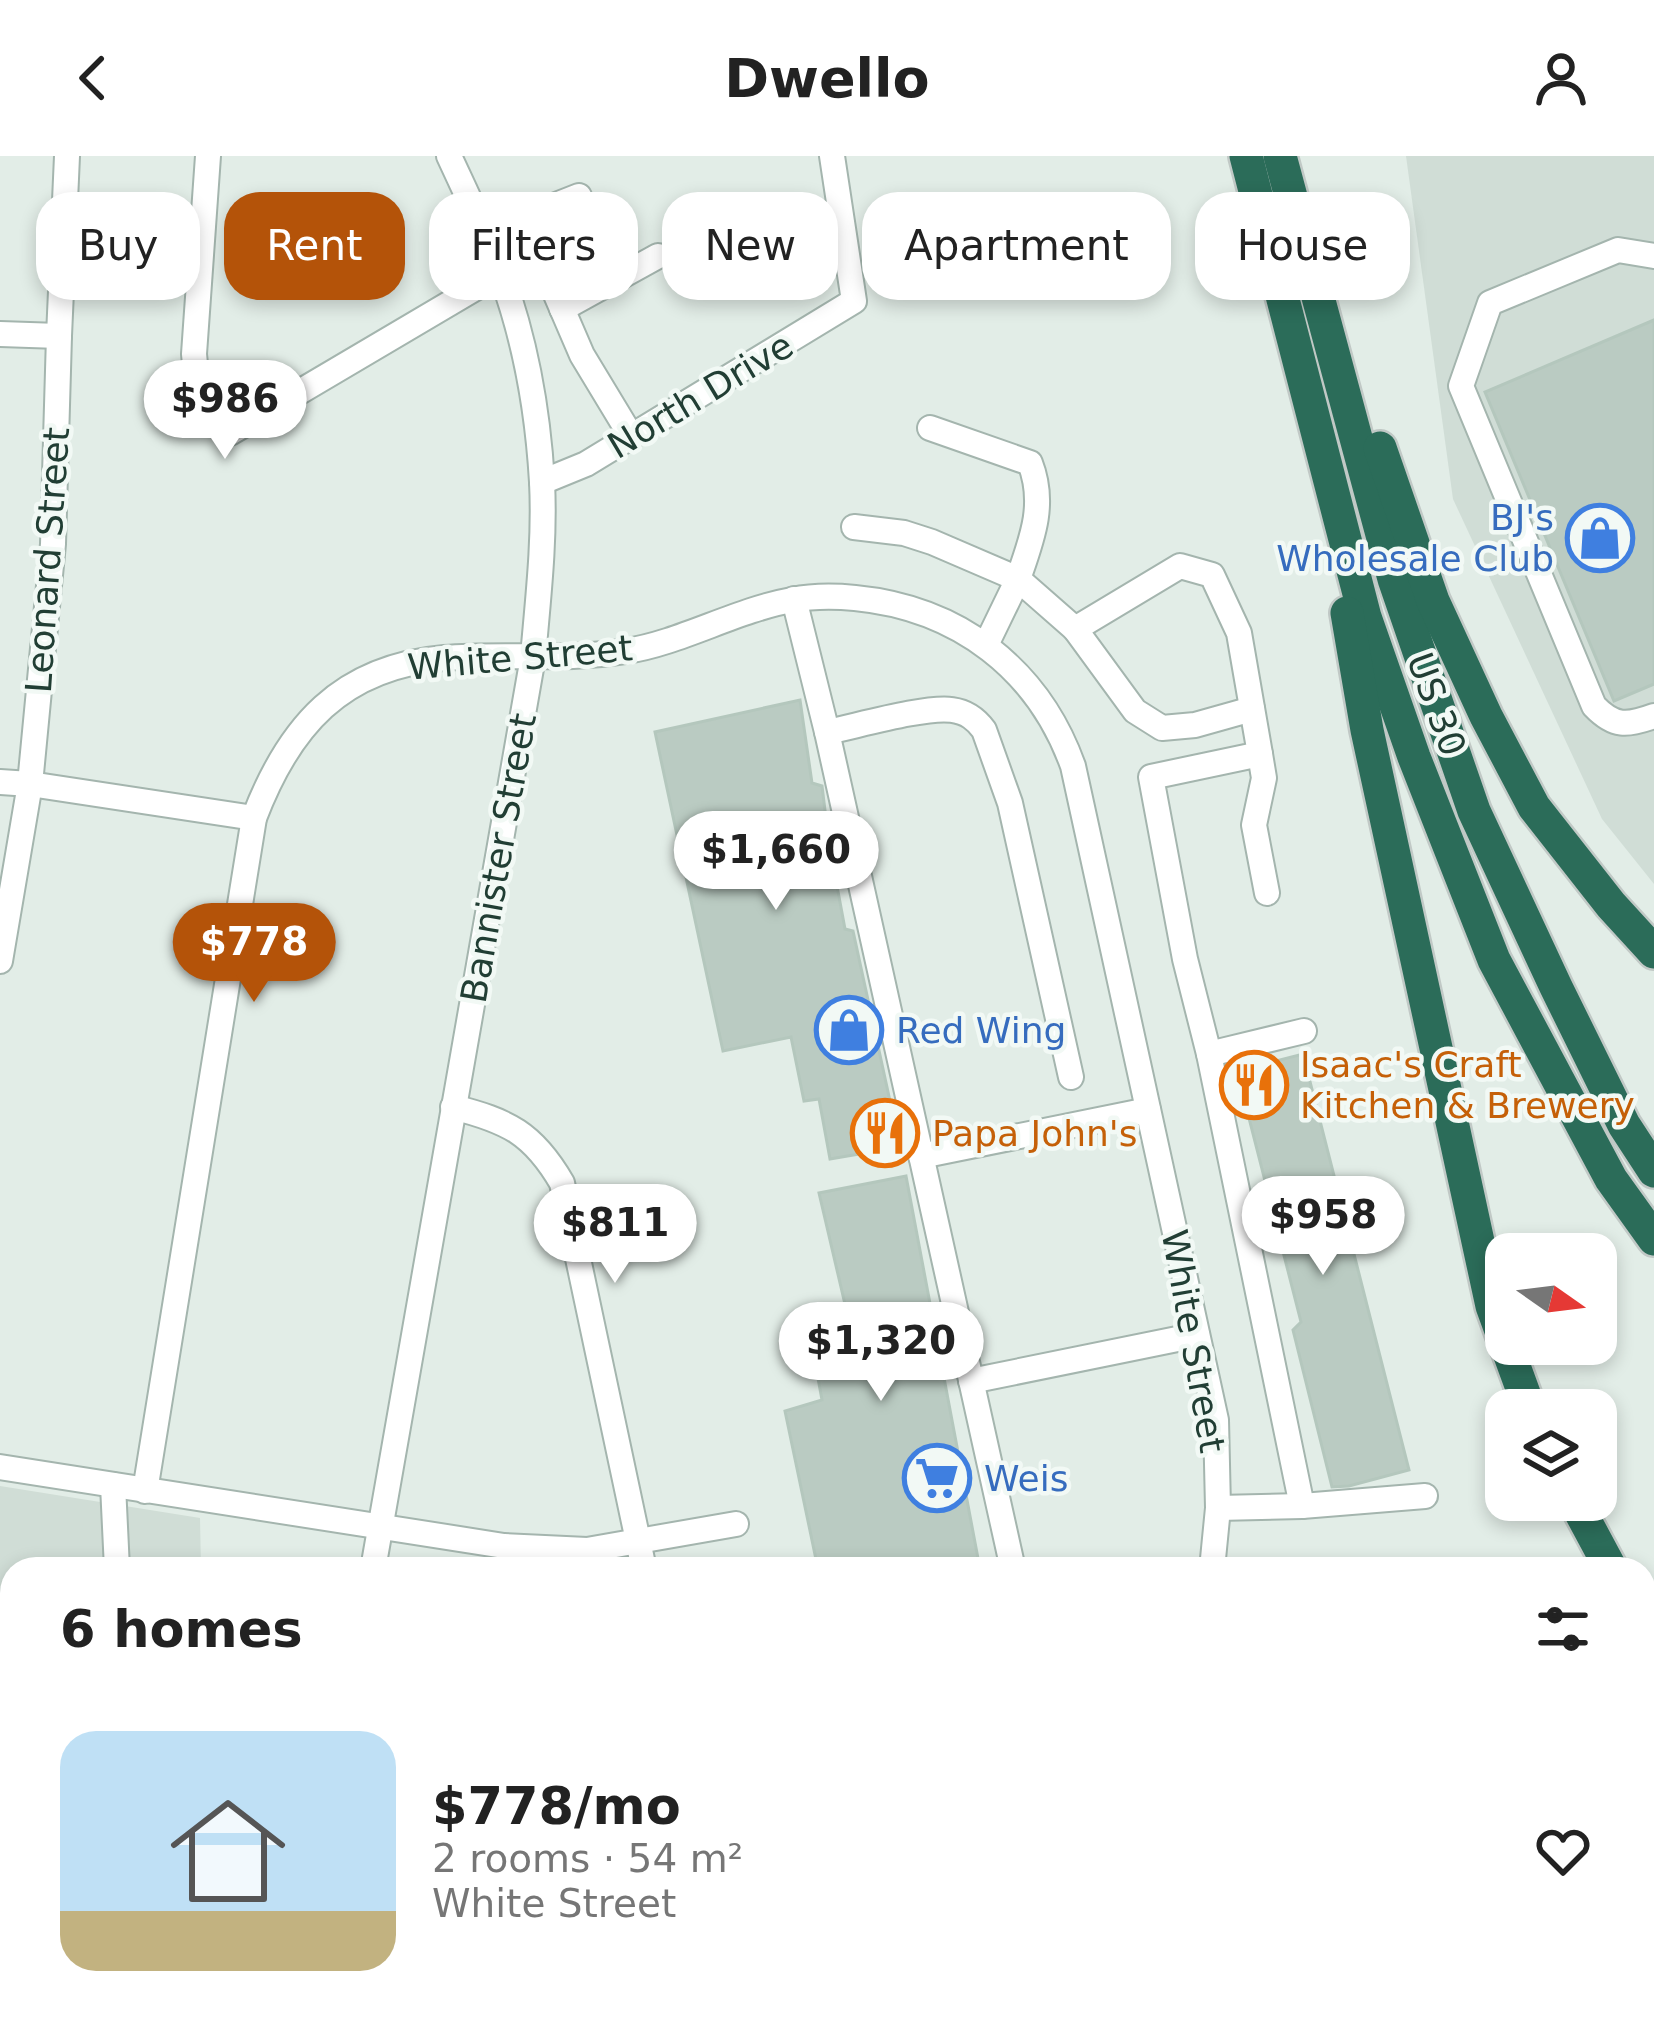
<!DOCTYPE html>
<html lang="en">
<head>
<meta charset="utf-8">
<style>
	:root { --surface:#fff; --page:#f6f6f6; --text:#222; --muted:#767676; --accent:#b45309 }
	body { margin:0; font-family:"DejaVu Sans",sans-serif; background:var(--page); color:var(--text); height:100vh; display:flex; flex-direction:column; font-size:45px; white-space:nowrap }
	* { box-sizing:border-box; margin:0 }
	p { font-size:39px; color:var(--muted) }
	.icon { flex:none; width:66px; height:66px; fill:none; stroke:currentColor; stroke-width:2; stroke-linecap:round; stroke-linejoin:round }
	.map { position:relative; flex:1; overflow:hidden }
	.side { position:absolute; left:0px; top:1401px; width:1656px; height:471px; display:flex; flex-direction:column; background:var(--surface); border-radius:36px 36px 0 0; box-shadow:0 6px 18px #0003 }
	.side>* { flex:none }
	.hud { position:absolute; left:36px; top:36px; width:1584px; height:108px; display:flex; gap:24px }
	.needle { width:78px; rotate:104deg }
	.fabs { position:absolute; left:1485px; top:1077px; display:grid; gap:24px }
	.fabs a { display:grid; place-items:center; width:132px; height:132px; border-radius:24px; background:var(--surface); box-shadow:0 6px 18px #0003; font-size:60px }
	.price { position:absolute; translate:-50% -102px; padding:0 27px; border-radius:42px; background:#fff; color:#222; font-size:39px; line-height:78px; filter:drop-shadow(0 3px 6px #0008) }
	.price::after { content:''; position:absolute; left:50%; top:72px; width:36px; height:27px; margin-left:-18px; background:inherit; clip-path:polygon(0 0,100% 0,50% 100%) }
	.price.selected { background:var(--accent); color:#fff }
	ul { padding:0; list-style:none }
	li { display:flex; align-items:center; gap:36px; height:300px; padding:0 60px }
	li span { display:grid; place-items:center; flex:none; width:336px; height:240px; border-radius:36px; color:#555 }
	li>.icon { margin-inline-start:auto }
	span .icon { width:144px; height:144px; fill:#fffc; stroke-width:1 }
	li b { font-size:51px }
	h2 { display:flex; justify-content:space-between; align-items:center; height:144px; padding:0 60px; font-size:51px }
	.pill { padding:0 42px; border-radius:36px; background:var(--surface); box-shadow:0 6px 18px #0003; font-size:42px; line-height:108px }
	.pill.selected { background:var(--accent); color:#fff }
	header { display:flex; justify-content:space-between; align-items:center; height:156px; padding:0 60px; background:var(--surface); font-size:54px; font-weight:800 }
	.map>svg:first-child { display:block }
	.built { fill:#d0ddd6 }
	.green { fill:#badfc0 }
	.building { fill:#bacbc2; stroke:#b4c7bd; stroke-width:3 }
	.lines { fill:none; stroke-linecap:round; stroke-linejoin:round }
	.minor-casing { stroke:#a4b5ae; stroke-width:28 }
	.major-casing { stroke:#c1c9c6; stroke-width:34 }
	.highway-casing { stroke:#c1c9c6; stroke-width:38 }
	.path { stroke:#81b29e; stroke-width:3; stroke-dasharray:6 9; stroke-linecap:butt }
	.minor { stroke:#fff; stroke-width:24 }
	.major { stroke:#64a48e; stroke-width:30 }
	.highway { stroke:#2b6c59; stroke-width:33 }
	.labels { text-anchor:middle; stroke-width:9; stroke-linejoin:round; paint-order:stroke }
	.street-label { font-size:36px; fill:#213e34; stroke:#f2f9f5 }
	.shop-label { font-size:36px; fill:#366cbe; stroke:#f2f9f5; text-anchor:start }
	.food-label { font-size:36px; fill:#c56008; stroke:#f2f9f5; text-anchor:start }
</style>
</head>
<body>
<header><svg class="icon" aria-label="back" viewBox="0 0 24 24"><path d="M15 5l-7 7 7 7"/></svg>Dwello<svg class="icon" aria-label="person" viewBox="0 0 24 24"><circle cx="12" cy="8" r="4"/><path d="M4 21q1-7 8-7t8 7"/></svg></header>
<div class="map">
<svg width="1654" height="1871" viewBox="0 0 1654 1871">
	<rect width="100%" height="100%" fill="#e2ede7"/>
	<!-- built -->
	<g class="built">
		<path d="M1406 0H1654V728L1602 663 1453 343Z"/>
		<path d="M0 1330 200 1362 201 1413H12V1860H291L289 1871H0Z"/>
		<path d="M1654 1663V1871H1495L1503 1860H1644V1675Z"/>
	</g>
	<!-- green -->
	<path class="green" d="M12 1767V1836L0 1834V1770Z"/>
	<!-- building -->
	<g class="building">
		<path d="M1654 164V528L1614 545 1485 236Z"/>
		<path d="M800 544 812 627 822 630 829 687 845 773 853 775 900 991 830 1003 819 943 804 945 791 881 723 895 655 576Z"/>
		<path d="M1303 898 1409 1314 1349 1330 1332 1331 1293 1174 1301 1166 1237 915Z"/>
		<path d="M906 1020 980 1413H818L785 1255 822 1244 811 1184 851 1174 819 1037Z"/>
	</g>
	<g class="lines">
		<!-- minor casing -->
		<g class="minor-casing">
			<g id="minor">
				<path d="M208 0 194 198 199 249 230 277 501 117 539 99"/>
				<path d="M579 40 523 62 582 199 631 280"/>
				<path d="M1654 100 1618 94 1490 147 1461 230 1594 550C1614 571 1627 570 1654 560"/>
				<path d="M562 153 658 100"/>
				<path d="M0 178 59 180"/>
				<path d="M542 326 586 308 854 145 832 0"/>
				<path d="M854 371 904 377 932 386 1018 423C1032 383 1046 348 1030 307L930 272"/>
				<path d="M794 443 827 576 1013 1413"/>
				<path d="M1075 473 1180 410 1212 419 1239 477 1260 598 1151 621 1185 803 1209 898 1302 1350"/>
				<path d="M986 489 1018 423 1075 473 1135 555 1162 572 1195 569 1252 553"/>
				<path d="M827 576C857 570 926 550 952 554 967 556 976 563 984 574L1010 647 1071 921"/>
				<path d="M1260 598 1264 622 1254 669 1267 737"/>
				<path d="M0 626 30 628 254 662"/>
				<path d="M0 805 30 628 53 388 59 180 67 0"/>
				<path d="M1209 898 1304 875"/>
				<path d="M453 951C508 965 533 977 562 1027L644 1413"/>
				<path d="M921 1000 1148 954"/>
				<path d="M971 1225 1197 1179"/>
				<path d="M0 1311 504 1390 587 1394 736 1368"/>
				<path d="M113 1329 117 1413"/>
				<path d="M145 1335 254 662C289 570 341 511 444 502 504 497 566 505 626 495 680 487 736 454 792 444 812 440 835 440 855 442 959 452 1038 513 1073 610L1216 1264 1218 1352 1212 1413"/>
				<path d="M1218 1352 1302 1350 1425 1340"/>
				<path d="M373 1413 533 501C538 443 545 384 542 326 538 257 525 183 501 118 486 78 467 39 449 0"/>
				<path d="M0 1760 12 1757"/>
				<path d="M1644 1815 1654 1823"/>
				<path d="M0 1844 12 1846"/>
				<path d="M142 1860 200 1871"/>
				<path d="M570 1860 573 1871"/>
				<path d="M740 1860 742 1871"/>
				<path d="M1036 1860 1037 1871"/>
				<path d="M1122 1860 1138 1871"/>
				<path d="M1286 1860 1298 1869 1297 1871"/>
				<path d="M300 1871 302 1860"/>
				<path d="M980 1871V1860"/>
				<path d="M1511 1871 1520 1860"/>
			</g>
		</g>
		<!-- major casing -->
		<g class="major-casing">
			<g id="major">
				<path d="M1644 1549 1654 1537"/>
				<path d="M1400 1871 1408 1860"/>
				<path d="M1457 1871 1465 1860"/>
			</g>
		</g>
		<!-- highway casing -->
		<g class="highway-casing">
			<g id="highway">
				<path d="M1246 0 1365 461 1414 601 1494 804 1611 1023 1654 1083"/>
				<path d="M1280 0 1394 423 1474 655 1556 831 1624 969 1654 1015"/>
				<path d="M1380 292 1433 445 1486 560 1534 651 1611 749 1654 796"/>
				<path d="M1347 457 1367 574 1492 1150 1530 1254"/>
				<path d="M1574 1344 1611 1413"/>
				<path d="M1644 1464 1654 1475"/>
				<path d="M1644 1621 1654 1614"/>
			</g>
		</g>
		<!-- path -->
		<path class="path" d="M225 1860 228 1864 227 1871"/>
		<!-- minor -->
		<use href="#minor" class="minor"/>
		<!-- major -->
		<use href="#major" class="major"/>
		<!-- highway -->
		<use href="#highway" class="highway"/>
	</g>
	<!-- icons -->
	<defs>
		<g id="shop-ring" transform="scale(3.45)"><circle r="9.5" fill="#f2f9f5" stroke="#3f7fe0" stroke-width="1.5"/><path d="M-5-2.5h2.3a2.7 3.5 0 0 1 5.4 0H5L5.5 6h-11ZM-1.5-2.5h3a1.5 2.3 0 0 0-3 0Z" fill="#3f7fe0"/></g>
		<g id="restaurant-ring" transform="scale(3.45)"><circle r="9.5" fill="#f2f9f5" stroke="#e8710a" stroke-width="1.5"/><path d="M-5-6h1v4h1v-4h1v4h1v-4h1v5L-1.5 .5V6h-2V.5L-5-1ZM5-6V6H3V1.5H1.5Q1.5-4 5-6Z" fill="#e8710a"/></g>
		<g id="supermarket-ring" transform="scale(3.45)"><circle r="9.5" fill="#f2f9f5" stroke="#3f7fe0" stroke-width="1.5"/><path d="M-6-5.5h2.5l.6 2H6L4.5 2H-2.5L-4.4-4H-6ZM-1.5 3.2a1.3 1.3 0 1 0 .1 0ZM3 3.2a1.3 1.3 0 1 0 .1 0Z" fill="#3f7fe0"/></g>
	</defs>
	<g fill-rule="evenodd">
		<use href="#shop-ring" x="1600" y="382"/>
		<use href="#shop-ring" x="849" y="874"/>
		<use href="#restaurant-ring" x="1254" y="929"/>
		<use href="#restaurant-ring" x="885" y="977"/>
		<use href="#supermarket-ring" x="937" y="1322"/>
	</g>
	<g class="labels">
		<!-- street labels -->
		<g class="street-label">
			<text transform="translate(700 239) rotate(-31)" y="13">North Drive</text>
			<text transform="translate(47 404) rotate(-86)" y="13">Leonard Street</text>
			<text transform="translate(520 501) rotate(-5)" y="13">White Street</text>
			<text transform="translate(1437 548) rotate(70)" y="13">US 30</text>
			<text transform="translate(498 702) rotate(-80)" y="13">Bannister Street</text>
			<text transform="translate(1194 1185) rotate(80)" y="13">White Street</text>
		</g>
		<!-- shop labels -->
		<g class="shop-label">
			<text x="1554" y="374" text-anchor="end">BJ's<tspan x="1554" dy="41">Wholesale Club</tspan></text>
			<text x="896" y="887">Red Wing</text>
			<text x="984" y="1335">Weis</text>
		</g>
		<!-- food labels -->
		<g class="food-label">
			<text x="1300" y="921">Isaac's Craft<tspan x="1300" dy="41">Kitchen &amp; Brewery</tspan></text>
			<text x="932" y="990">Papa John's</text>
		</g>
	</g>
</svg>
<div class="fabs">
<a><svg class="needle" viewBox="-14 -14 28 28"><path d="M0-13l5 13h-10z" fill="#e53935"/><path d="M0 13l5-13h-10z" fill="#767676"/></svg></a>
<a><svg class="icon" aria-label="layers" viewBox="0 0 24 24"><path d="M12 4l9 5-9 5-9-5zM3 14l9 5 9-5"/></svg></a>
</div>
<b class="price" style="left:225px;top:306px">$986</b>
<b class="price" style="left:776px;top:757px">$1,660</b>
<b class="price selected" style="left:254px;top:849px">$778</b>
<b class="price" style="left:1323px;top:1122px">$958</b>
<b class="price" style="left:615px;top:1130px">$811</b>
<b class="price" style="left:881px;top:1248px">$1,320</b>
<div class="hud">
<a class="pill">Buy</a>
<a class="pill selected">Rent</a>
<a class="pill">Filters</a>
<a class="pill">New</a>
<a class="pill">Apartment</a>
<a class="pill">House</a>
</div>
<section class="side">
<h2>6 homes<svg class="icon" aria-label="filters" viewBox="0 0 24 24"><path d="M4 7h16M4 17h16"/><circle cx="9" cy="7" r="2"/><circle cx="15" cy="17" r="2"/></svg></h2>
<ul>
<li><span style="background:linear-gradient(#bfe0f5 75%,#c2b280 0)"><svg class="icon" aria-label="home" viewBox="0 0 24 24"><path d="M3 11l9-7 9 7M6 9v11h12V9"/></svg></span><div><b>$778/mo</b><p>2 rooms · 54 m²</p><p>White Street</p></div><svg class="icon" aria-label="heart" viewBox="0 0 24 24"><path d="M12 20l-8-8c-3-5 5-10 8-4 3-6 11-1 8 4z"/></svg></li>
</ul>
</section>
</div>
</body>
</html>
